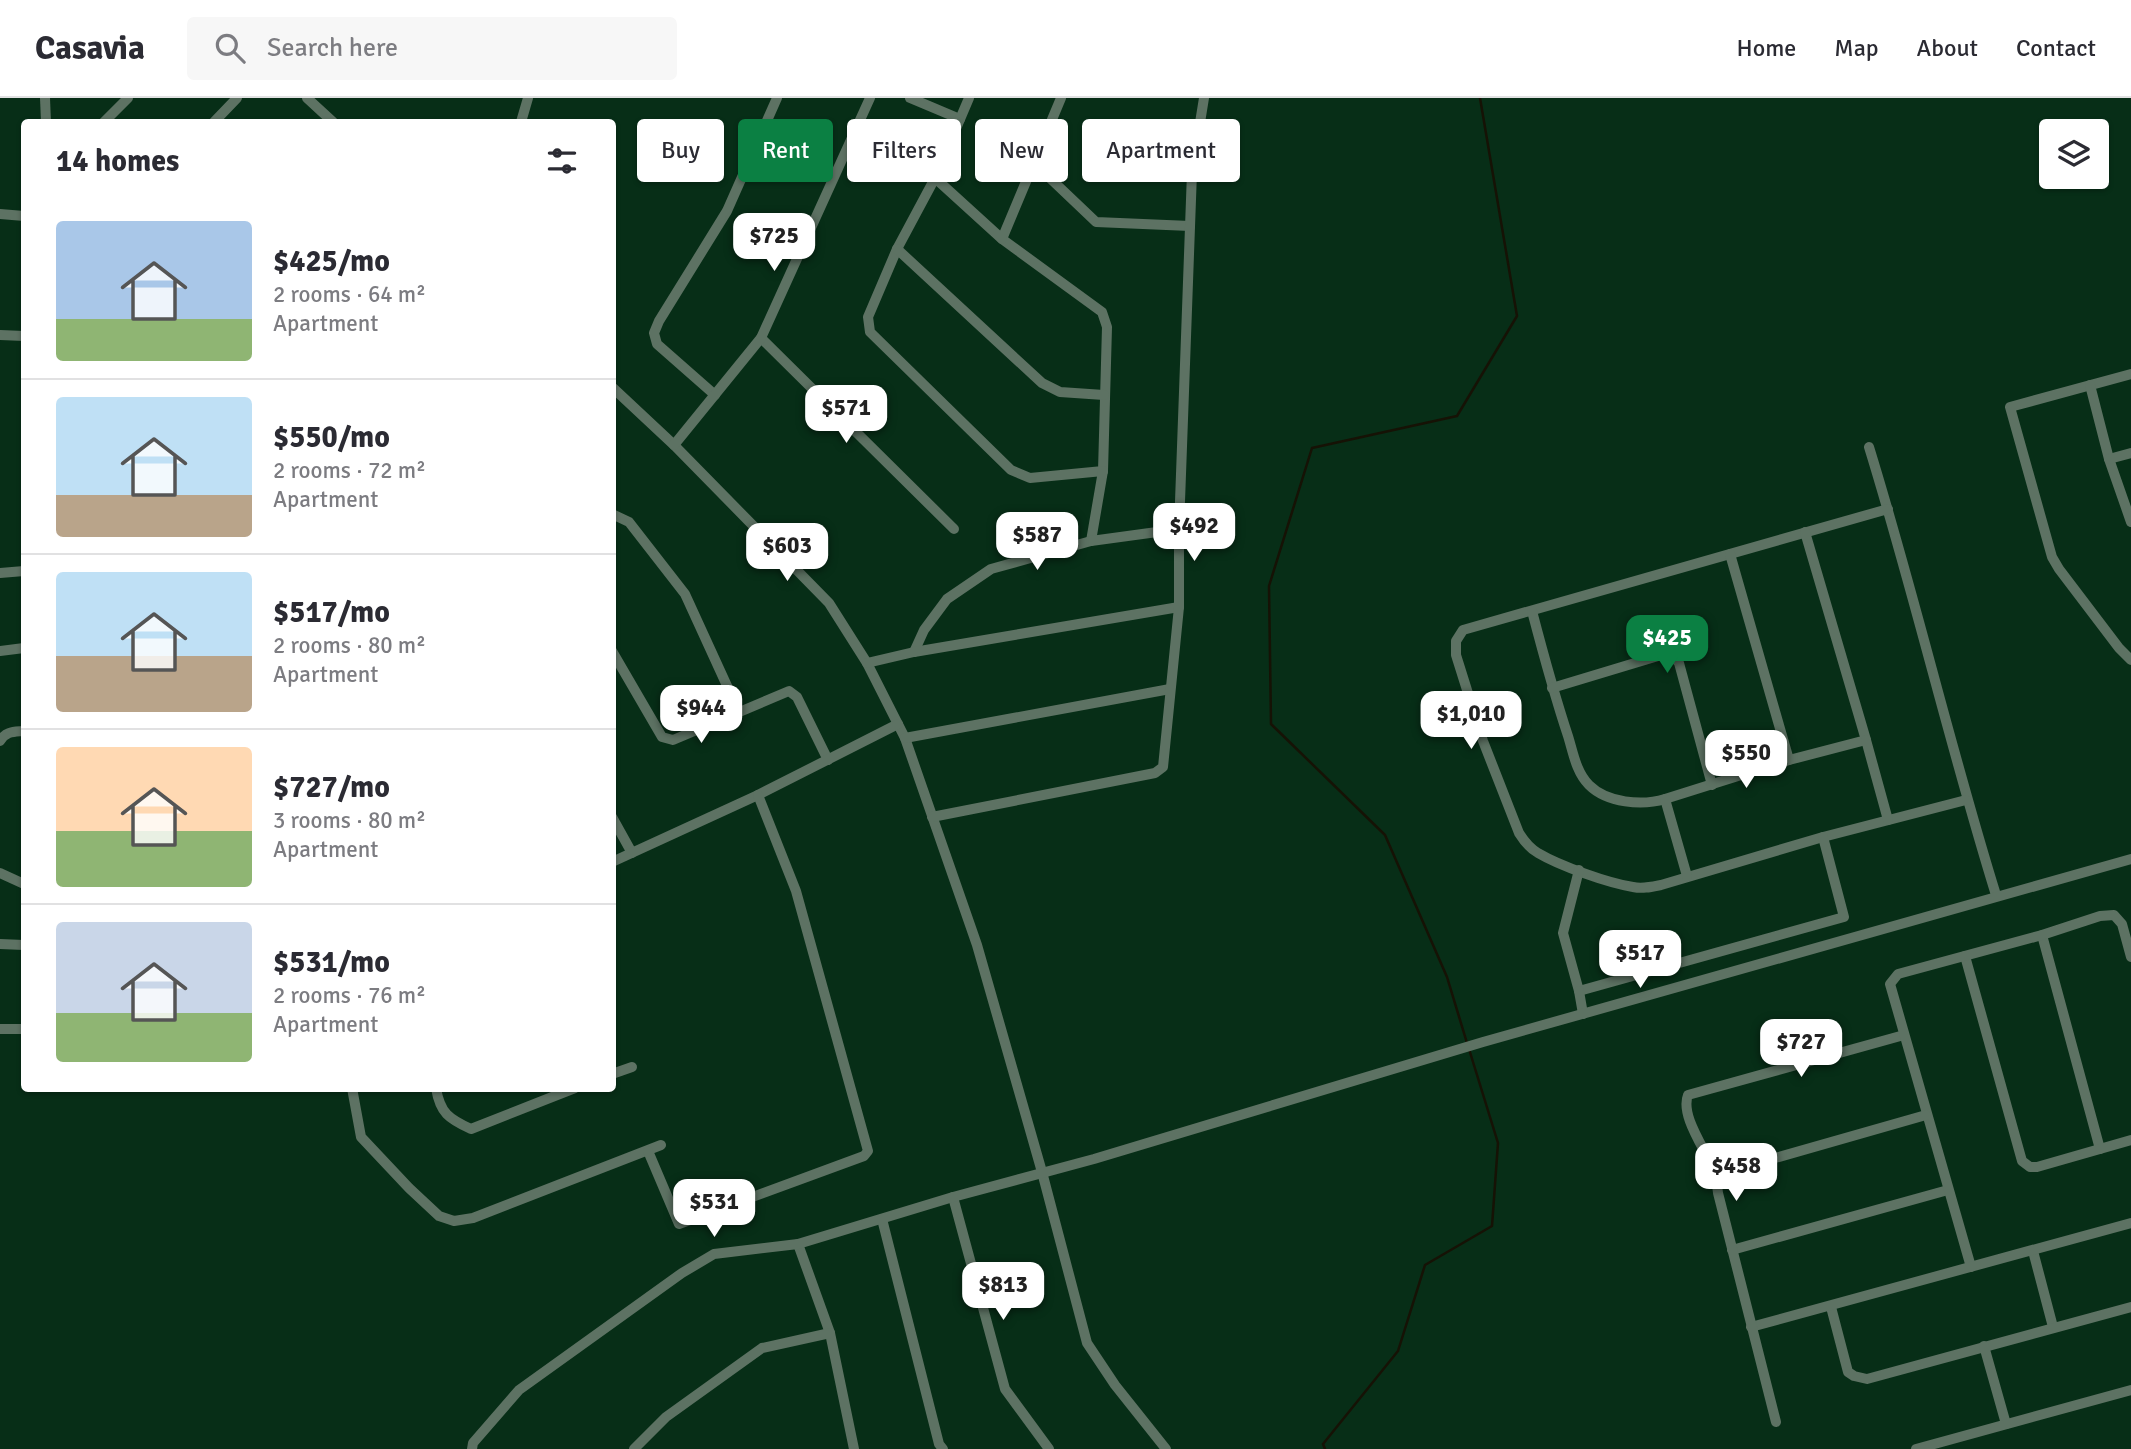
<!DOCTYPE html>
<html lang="en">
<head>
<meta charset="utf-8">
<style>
	:root { --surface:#fff; --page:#f7f7f7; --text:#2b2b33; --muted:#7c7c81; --line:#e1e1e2; --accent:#0b8043 }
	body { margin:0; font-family:Signika,sans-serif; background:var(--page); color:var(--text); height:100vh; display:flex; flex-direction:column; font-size:26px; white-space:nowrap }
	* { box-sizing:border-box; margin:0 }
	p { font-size:23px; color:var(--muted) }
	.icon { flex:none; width:38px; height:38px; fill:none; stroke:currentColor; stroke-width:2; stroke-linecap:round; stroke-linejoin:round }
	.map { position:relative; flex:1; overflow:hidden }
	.details { position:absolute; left:21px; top:21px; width:595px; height:973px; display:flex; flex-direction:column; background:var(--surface); border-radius:7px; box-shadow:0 2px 5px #0004 }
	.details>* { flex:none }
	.top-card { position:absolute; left:637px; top:21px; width:665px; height:63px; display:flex; gap:14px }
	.controls { position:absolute; left:2039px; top:21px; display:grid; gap:14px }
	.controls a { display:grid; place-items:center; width:70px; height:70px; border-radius:7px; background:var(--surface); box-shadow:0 2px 5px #0004; font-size:35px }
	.price { position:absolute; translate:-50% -60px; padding:0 16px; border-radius:14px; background:#fff; color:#222; font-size:23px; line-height:46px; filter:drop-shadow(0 2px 4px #0008) }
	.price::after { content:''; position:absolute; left:50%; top:42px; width:21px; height:16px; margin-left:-10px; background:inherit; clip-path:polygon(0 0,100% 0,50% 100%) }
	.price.on { background:var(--accent); color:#fff }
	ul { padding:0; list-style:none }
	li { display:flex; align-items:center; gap:21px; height:175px; padding:0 35px }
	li+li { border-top:2px solid var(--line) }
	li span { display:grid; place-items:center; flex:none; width:196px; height:140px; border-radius:7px; color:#555 }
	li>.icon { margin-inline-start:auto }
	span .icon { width:84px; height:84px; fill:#fffc; stroke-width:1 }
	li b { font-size:30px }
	h2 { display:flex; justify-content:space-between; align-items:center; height:84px; padding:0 35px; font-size:30px }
	.tag { padding:0 24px; border-radius:7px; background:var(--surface); box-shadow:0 2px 5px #0004; font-size:24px; line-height:63px }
	.tag.on { background:var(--accent); color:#fff }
	header { display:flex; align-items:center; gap:42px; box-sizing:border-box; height:98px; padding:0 35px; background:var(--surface); border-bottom:2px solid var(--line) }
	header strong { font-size:33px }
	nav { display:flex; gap:38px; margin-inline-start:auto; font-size:24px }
	.search { width:490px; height:63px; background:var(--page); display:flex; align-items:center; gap:18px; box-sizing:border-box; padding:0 24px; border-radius:7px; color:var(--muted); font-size:26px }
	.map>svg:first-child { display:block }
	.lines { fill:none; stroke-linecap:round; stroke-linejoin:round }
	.stream { stroke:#161205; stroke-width:2.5 }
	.minor { stroke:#5d7263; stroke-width:10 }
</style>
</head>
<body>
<header>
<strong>Casavia</strong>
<div class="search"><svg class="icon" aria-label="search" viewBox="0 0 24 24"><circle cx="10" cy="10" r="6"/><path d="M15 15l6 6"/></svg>Search here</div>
<nav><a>Home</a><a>Map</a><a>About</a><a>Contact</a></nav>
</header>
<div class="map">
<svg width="2131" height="1351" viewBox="0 0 2131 1351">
	<rect width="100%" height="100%" fill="#072e17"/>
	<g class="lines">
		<!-- stream -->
		<g class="stream">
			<path d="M1467 945 1447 879 1385 737 1271 626 1269 488 1312 350 1457 318 1517 218 1480 0"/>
			<path d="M1325 1351 1323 1346 1398 1253 1425 1167 1492 1128 1498 1045 1469 951"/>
		</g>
		<!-- minor -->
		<g class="minor">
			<path d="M45 0 46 24"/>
			<path d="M307 0 333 24"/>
			<path d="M910 0 960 21"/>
			<path d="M969 0 935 80 897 151 868 219 870 234 1011 372 1030 380 1103 373 1107 229 1102 214 1002 141 1061 0"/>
			<path d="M104 24 128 0"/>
			<path d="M214 24 237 0"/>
			<path d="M521 24 528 0"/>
			<path d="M1034 65 1096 124 1190 128"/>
			<path d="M935 80 1002 141"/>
			<path d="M0 116 24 118"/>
			<path d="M897 151 1042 285 1060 294 1104 297"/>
			<path d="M0 237 24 238"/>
			<path d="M761 240 954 431"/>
			<path d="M2131 276 2010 309 2052 459 2059 471 2119 550 2131 562"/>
			<path d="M2090 287 2109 361 2131 424"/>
			<path d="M612 289 674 347 829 505 867 565 905 640 977 847 1042 1074 1087 1245 1115 1287 1166 1351"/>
			<path d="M715 297 657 246 654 235 659 223 727 113 777 0"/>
			<path d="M674 347 761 240 870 0"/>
			<path d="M1869 349C1915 498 1950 649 1996 797"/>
			<path d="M2109 361 2131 355"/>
			<path d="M1888 411 1463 532 1456 543V557L1483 643 1519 735C1524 743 1529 750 1538 755 1560 768 1608 785 1633 789 1643 791 1651 789 1661 787L1823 739 1966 702"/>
			<path d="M612 416 629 424 685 496 739 614"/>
			<path d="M1091 443 1103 373"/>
			<path d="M1730 456 1789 662"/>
			<path d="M0 475 24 473"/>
			<path d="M1532 513C1543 555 1554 596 1568 638 1573 654 1576 674 1589 687 1607 705 1642 708 1665 701L1789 662 1866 642 1805 434"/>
			<path d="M0 553 24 550"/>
			<path d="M612 553 662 639 673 642 789 593 797 599 828 662"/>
			<path d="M914 554 924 532 947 501 991 471 1091 443 1179 431"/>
			<path d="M867 565 914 554 1179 509"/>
			<path d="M1552 590 1658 558C1668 556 1673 557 1679 565L1712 687"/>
			<path d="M905 640 1170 591"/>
			<path d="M1866 642 1888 722"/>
			<path d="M0 643C6 633 14 634 24 633"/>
			<path d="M1665 701 1687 778"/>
			<path d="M612 719 632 755"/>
			<path d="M932 719 1155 675 1163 669 1179 509V431L1192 74 1204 0"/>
			<path d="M612 764 758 697 898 626"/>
			<path d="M1579 772 1563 835 1579 893 1844 819 1823 739"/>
			<path d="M0 775 24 786"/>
			<path d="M2042 837 2100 1051"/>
			<path d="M0 846 24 847"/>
			<path d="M1965 858 2022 1063 2030 1069H2037L2131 1042"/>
			<path d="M1579 893 1583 916"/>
			<path d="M0 931H24"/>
			<path d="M612 976 632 969"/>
			<path d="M352 990 361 1039 409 1090 439 1118 454 1123 473 1120 661 1047"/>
			<path d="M436 990C440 1015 449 1021 471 1031L575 990"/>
			<path d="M648 1053 679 1126 864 1058 868 1053 796 793 758 697"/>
			<path d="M1716 1079C1711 1058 1679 1020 1688 997L1904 937"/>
			<path d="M953 1099 1005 1291 1049 1351"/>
			<path d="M882 1121 939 1346 943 1351"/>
			<path d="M798 1146 830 1235 854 1351"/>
			<path d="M1732 1152 1948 1092"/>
			<path d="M2033 1153 2053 1229"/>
			<path d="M1971 1169 1890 886 1898 876 2042 837 2100 818 2114 817 2122 826 2131 859"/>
			<path d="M1831 1209 1848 1274 1854 1278 1867 1281 2131 1209"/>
			<path d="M1751 1229 2131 1125"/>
			<path d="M1984 1248 2006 1326"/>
			<path d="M1776 1324 1718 1095 1716 1079 1733 1072 1926 1017"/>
			<path d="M472 1351 473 1345 519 1292 682 1175 714 1156 798 1146 953 1099 1094 1061 1483 944 2131 761"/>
			<path d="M634 1351 666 1319 762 1250 830 1235"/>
			<path d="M1916 1351 2131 1292"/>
		</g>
	</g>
</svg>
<div class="controls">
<a><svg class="icon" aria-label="layers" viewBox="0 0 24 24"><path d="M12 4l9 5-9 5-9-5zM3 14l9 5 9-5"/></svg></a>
</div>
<b class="price" style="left:774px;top:175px">$725</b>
<b class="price" style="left:846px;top:347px">$571</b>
<b class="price" style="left:1194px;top:465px">$492</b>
<b class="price" style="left:1037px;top:474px">$587</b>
<b class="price" style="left:787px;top:485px">$603</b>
<b class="price on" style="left:1667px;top:577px">$425</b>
<b class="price" style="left:701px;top:647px">$944</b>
<b class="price" style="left:1471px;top:653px">$1,010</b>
<b class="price" style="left:1746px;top:692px">$550</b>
<b class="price" style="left:1640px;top:892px">$517</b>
<b class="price" style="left:1801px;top:981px">$727</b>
<b class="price" style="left:1736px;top:1105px">$458</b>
<b class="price" style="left:714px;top:1141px">$531</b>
<b class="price" style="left:1003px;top:1224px">$813</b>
<div class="top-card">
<a class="tag">Buy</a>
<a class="tag on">Rent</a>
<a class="tag">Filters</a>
<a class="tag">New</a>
<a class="tag">Apartment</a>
</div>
<section class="details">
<h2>14 homes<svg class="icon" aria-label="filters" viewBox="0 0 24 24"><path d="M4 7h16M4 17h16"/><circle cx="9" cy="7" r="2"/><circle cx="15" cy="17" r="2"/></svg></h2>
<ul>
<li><span style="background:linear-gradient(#a9c7e8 70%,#8fb573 0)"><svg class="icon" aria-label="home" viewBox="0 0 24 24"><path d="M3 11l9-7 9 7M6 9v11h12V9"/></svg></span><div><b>$425/mo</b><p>2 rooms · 64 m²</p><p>Apartment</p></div></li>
<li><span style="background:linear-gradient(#bfe0f5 70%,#b9a48a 0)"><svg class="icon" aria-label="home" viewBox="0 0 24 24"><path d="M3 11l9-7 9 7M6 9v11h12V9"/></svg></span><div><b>$550/mo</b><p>2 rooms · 72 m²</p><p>Apartment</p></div></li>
<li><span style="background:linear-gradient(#bfe0f5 60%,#b9a48a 0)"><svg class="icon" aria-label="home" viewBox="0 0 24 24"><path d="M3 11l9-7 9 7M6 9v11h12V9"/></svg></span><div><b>$517/mo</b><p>2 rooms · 80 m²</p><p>Apartment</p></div></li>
<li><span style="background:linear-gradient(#ffd9b3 60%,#8fb573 0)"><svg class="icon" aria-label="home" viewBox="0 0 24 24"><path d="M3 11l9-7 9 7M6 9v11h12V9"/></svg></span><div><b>$727/mo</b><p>3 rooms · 80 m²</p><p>Apartment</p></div></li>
<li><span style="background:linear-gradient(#c9d6e8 65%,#8fb573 0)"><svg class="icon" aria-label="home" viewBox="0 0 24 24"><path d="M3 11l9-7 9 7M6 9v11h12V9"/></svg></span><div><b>$531/mo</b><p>2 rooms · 76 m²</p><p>Apartment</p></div></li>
</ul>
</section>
</div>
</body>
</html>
